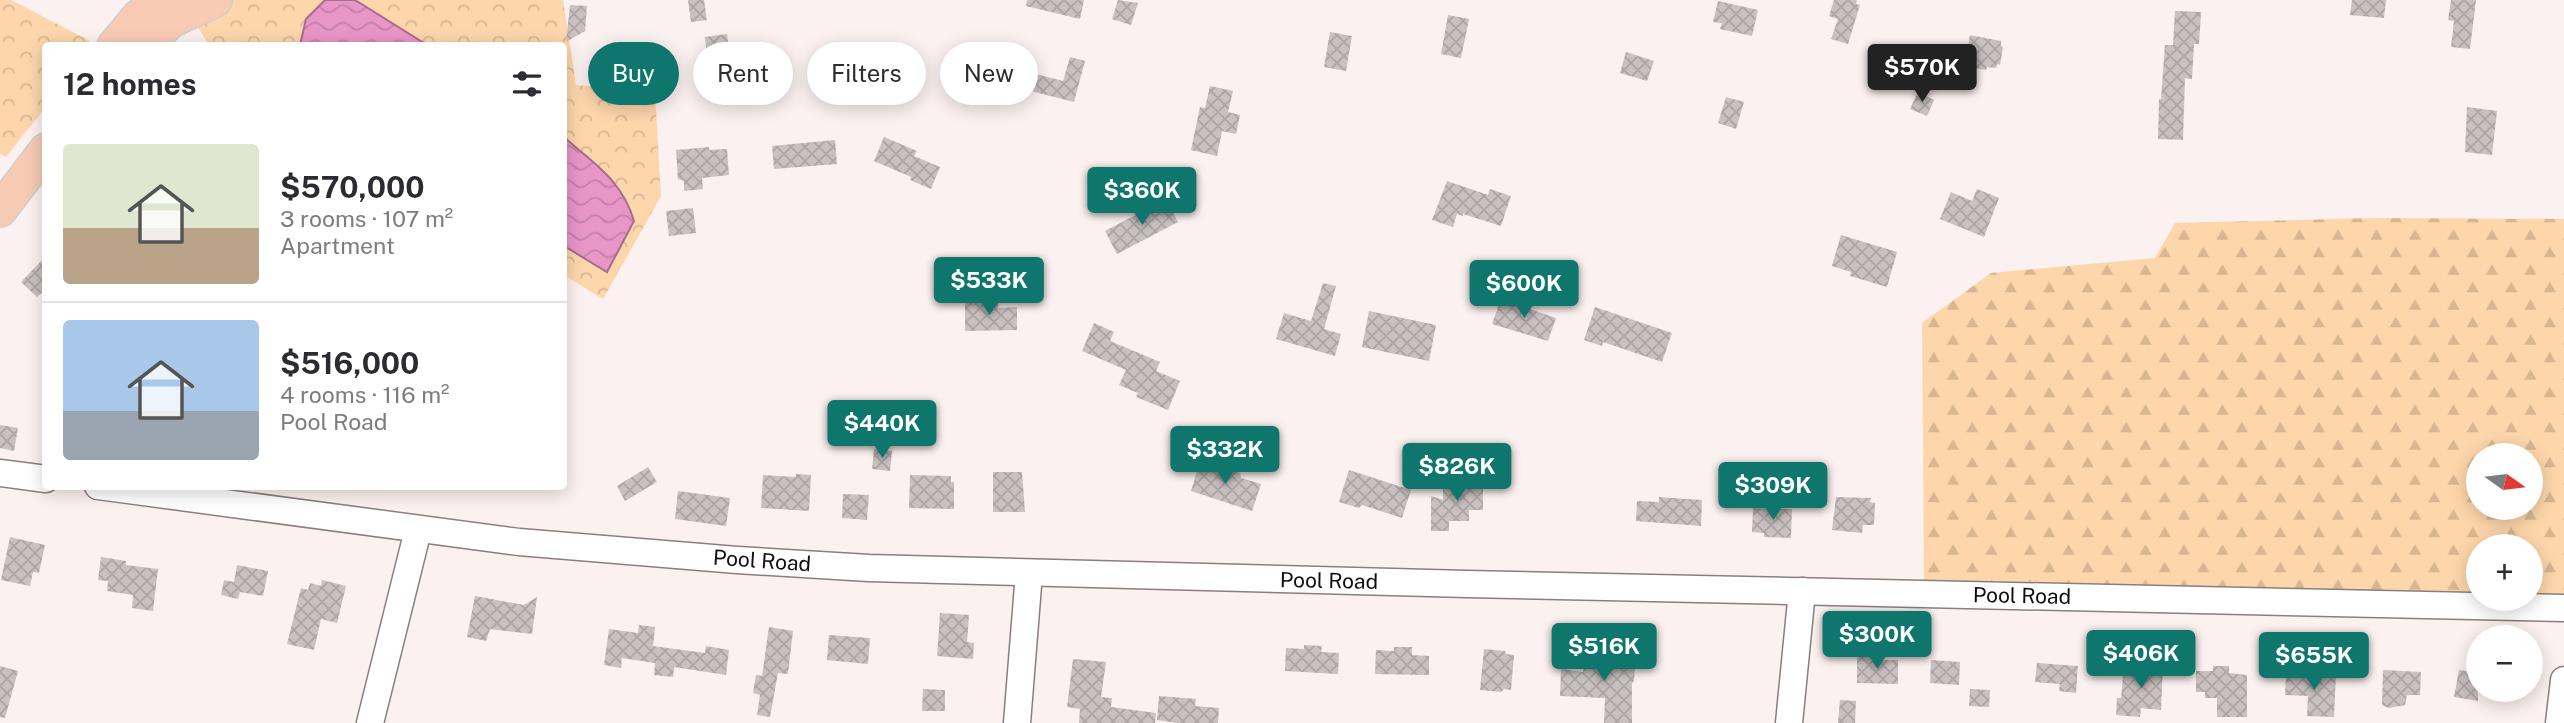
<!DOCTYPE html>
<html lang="en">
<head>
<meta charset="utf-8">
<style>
	:root { --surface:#fff; --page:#f7f7f7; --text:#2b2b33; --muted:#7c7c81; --line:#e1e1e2; --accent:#0f766e }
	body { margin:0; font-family:"Public Sans",sans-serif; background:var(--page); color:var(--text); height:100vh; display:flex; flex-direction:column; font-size:26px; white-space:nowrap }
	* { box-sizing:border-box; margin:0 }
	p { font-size:23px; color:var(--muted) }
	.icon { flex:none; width:38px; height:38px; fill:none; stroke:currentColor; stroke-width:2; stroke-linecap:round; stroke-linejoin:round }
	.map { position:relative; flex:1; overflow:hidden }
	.drawer { position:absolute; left:42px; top:42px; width:525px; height:448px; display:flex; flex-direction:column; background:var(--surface); border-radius:7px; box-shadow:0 4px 18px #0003 }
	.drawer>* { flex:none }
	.banner { position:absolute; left:588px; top:42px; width:665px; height:63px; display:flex; gap:14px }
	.needle { width:46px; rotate:104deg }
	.tools { position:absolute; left:2466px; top:443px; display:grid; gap:14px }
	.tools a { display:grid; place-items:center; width:77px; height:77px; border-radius:50%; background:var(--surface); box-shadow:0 4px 18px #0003; font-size:35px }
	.price { position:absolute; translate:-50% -60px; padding:0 16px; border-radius:7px; background:var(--accent); color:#fff; font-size:23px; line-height:46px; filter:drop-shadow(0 2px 4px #0008) }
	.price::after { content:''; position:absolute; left:50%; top:42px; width:21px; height:16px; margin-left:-10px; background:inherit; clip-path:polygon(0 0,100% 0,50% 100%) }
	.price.on { background:#222; color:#fff }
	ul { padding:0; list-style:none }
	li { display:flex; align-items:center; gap:21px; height:175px; padding:0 21px }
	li+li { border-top:2px solid var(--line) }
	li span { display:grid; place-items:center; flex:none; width:196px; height:140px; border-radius:7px; color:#555 }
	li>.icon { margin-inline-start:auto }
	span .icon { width:84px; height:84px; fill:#fffc; stroke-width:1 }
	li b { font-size:30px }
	h2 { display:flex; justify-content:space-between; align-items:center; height:84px; padding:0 21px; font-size:30px }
	.chip { padding:0 24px; border-radius:32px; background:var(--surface); box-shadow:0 4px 18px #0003; font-size:24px; line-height:63px }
	.chip.on { background:var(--accent); color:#fff }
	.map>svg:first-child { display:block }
	.forest { fill:url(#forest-firs); fill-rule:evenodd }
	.park { fill:url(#park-crowns) }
	.water { fill:url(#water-waves); stroke:#a76c8f; stroke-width:2 }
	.building { fill:url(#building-cross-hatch) }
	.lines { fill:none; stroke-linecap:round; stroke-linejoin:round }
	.minor-casing { stroke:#89807e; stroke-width:29 }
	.major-casing { stroke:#cfcfcf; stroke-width:36 }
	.minor { stroke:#fff; stroke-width:26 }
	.major { stroke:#f7cab3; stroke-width:33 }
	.labels { text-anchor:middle; stroke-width:5; stroke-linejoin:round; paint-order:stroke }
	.street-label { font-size:21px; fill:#100d0d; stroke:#fff }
</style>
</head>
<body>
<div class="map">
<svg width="2564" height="723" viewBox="0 0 2564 723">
	<defs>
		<pattern id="forest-firs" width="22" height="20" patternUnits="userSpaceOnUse" patternTransform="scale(1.75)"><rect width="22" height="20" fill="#fdd6ab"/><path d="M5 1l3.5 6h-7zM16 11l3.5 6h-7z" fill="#d8b692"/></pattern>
		<pattern id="park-crowns" width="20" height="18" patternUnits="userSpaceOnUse" patternTransform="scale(1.75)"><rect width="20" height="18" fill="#fdd6ab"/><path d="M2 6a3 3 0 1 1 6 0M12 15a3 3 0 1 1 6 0" fill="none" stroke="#d8b692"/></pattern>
		<pattern id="water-waves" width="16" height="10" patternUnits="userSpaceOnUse" patternTransform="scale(1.75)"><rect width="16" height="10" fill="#e895c7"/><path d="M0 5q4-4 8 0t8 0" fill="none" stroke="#c67faa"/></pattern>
		<pattern id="building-cross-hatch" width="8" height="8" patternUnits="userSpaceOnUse" patternTransform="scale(1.75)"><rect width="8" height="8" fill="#c9c0c1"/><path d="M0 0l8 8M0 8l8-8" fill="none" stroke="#aca4a5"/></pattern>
	</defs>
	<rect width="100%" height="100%" fill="#fbf1f0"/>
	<!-- forest -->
	<path class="forest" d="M2378 218 2564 219V599L2531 598 2530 546H2478V596L1924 580 1922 323 1991 273 2155 258 2175 223ZM2478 455H2530V508H2478Z"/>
	<!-- park -->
	<g class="park">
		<path d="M0 0H11L90 41 87 45 46 46 45 108 6 157 0 154Z"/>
		<path d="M230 0H563L576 85 655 93 661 196 603 299 564 275V46L209 45 195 23Z"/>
	</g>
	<!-- water -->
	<g class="water">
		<path d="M325 0H355L427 45H300L306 19Z"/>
		<path d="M564 137C594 164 622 180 634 221L607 272 564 246Z"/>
	</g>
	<!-- building -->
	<g class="building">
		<path d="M688 0H704L707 20 691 22Z"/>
		<path d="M1027 0H1084L1080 19 1026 6Z"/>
		<path d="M1118 0 1138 3 1131 25 1112 19Z"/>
		<path d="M1834 0H1857L1856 4 1860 5 1848 44 1831 39 1838 19 1829 16Z"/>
		<path d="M2352 0H2386L2384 18 2350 15Z"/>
		<path d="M2451 0H2476L2470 49 2451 47 2454 21 2448 20Z"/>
		<path d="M1718 1 1758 10 1752 36 1720 29 1722 23 1713 22Z"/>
		<path d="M570 5 587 6 585 31 566 42Z"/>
		<path d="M2175 11 2201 12 2199 44H2194L2192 79 2185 78 2183 140 2158 139 2159 99H2161L2165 45H2173Z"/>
		<path d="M1448 15 1469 19 1461 58 1441 54Z"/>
		<path d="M1330 32 1352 36 1346 71 1324 67Z"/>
		<path d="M727 34 730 58 707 60 705 37Z"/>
		<path d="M1970 35 2001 41V46L2003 47 2000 65 1997 64 1996 68 1987 67 1986 70 1972 68 1973 64 1965 62Z"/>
		<path d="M1626 52 1654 61 1647 81 1620 73Z"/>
		<path d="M1070 57 1085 61 1074 102 1011 86 1016 69 1063 81Z"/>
		<path d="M1210 86 1233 91 1228 112 1240 115 1236 134 1222 131 1217 156 1191 150 1200 107 1205 108Z"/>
		<path d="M1918 92 1934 100 1927 116 1910 109Z"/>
		<path d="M1726 97 1744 102 1736 129 1718 123Z"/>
		<path d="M2467 107 2497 111 2492 155 2465 152Z"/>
		<path d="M884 137 917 151 914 156 940 167 931 189 910 180 911 177 874 161Z"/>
		<path d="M835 140 837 164 774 169 772 146Z"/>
		<path d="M709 147V150L727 149 729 175 702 178 703 189 684 191V181L678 179 676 150Z"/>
		<path d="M1447 181 1488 195 1490 189 1511 196 1501 226 1463 214V216L1457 214 1453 227 1432 220Z"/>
		<path d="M1977 189 1999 198 1984 237 1940 219 1951 192 1972 201Z"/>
		<path d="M1166 199 1178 222 1117 254 1105 231Z"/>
		<path d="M693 208 696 233 669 236 666 211Z"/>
		<path d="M1841 235 1897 252 1887 287 1850 276 1851 272 1832 266Z"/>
		<path d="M46 256V289L37 297 21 282Z"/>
		<path d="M1323 283 1336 286 1324 329 1341 334 1335 356 1276 339 1284 313 1311 321Z"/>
		<path d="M1501 299 1556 318 1548 341 1492 324Z"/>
		<path d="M998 300V308L1017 307V330L965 331V301Z"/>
		<path d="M1595 307 1672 333 1662 362 1603 342 1602 346 1584 340Z"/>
		<path d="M1369 311 1436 325 1429 361 1362 347Z"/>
		<path d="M1094 323 1114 332 1110 341 1160 362 1156 371 1180 381 1168 410 1136 397 1138 393 1119 385 1126 370 1082 351Z"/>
		<path d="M0 425 18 428 14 451 0 448Z"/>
		<path d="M874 449 892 451 890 471 872 469Z"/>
		<path d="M1200 461 1240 473 1241 478 1261 484 1252 511 1191 491Z"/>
		<path d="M648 467 657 482 625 501 617 486Z"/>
		<path d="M1349 470 1411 490 1402 518 1362 505 1359 508 1339 502Z"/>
		<path d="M993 472H1022L1025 512H993Z"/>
		<path d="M796 474 811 475 809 511 761 508 763 475 796 477Z"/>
		<path d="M910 475 951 476V482H954V509L909 508Z"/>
		<path d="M1462 476H1483V510H1469V521H1449V531H1431V496L1443 500V486H1462Z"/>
		<path d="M678 491 730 498 726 526 675 519Z"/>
		<path d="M843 494 869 495 867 520 842 518Z"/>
		<path d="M1659 497 1702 500 1701 526 1636 521 1637 501 1659 502Z"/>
		<path d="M1836 497 1871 498 1870 502 1875 503 1874 525H1863L1862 533 1832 530Z"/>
		<path d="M1753 508 1792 509 1791 538 1764 537V533L1752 532Z"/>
		<path d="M10 537 45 545 39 573 33 572 30 586 1 580Z"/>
		<path d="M101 557 126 561V565L158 569 153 611 132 608 133 595 107 591 108 581 98 580Z"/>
		<path d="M237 565 268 571 263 596 240 592 238 599 221 595 224 580 234 582Z"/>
		<path d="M322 580 346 586 337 623 321 619 314 650 287 644 301 588 308 590 310 583 321 586Z"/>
		<path d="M475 596 524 605 537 597 532 634 490 629 486 641 467 637Z"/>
		<path d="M940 613 969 615 967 642 974 643 973 659 937 656Z"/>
		<path d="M639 625 655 627 653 646 705 653 706 646 729 650 726 675 674 667 673 677 654 675 655 663 622 658 621 668 604 665 609 629 638 633Z"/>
		<path d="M769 627 793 631 788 674 778 673 770 717 757 715 760 695 753 693 756 675 762 676Z"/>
		<path d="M829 635 870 638 868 664 827 660Z"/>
		<path d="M1304 645 1322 646 1321 652 1339 653 1338 674 1285 671 1286 648 1304 649Z"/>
		<path d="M1394 647H1412V655L1429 656V675L1375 674 1376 650 1394 651Z"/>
		<path d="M1484 649 1505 651 1506 654 1514 655 1511 690 1504 689 1501 692 1480 690Z"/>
		<path d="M1586 652 1636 653 1634 681 1632 683V723H1604L1605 698 1560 696 1561 669 1583 672Z"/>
		<path d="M1857 657H1874V660H1898V684L1857 683Z"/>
		<path d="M1073 659 1106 662 1101 697 1112 698 1111 707 1156 713 1155 723H1079L1080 709 1067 707Z"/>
		<path d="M1931 660 1960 662 1959 685 1930 683Z"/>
		<path d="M2037 663 2078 666 2076 693 2059 691 2060 684 2035 682Z"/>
		<path d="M2136 663 2163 665 2161 710 2141 708 2140 717 2116 715 2117 698H2121L2124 666 2136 667Z"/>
		<path d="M0 666 18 671 5 718 0 717Z"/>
		<path d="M2213 666H2229V673L2247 675V717H2217V698H2205V692H2196V671H2213Z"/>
		<path d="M2383 670 2421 672 2420 695H2407L2405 705 2389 708 2382 705Z"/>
		<path d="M2459 670 2478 673V701L2454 697Z"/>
		<path d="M2286 673 2336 675 2334 717 2307 716 2308 696 2285 695Z"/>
		<path d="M923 689 945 690V711H922Z"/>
		<path d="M1970 689 1990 690 1989 707 1969 706Z"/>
		<path d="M1159 696 1196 699 1195 706 1219 708 1218 723H1177L1157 720Z"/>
		<path d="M1840 700 1856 701 1855 723H1838Z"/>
	</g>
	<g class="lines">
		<!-- minor casing -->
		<g class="minor-casing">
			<g id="minor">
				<path d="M0 473 46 479"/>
				<path d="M98 486 519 542 737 560 869 568 1467 584 2564 608"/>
				<path d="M370 723 418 530"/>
				<path d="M1017 723 1029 573"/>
				<path d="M1789 723 1802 591"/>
				<path d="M2559 723 2564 680"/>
			</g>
		</g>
		<!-- major casing -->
		<g class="major-casing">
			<g id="major">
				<path d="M114 46 139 16 158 0"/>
				<path d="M144 46 171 21 215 0"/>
				<path d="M0 210 46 150"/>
			</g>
		</g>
		<!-- minor -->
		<use href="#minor" class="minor"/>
		<!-- major -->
		<use href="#major" class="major"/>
	</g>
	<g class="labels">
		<!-- street labels -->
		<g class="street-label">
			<text transform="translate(762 561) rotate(4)" y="7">Pool Road</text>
			<text transform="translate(1329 581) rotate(1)" y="7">Pool Road</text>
			<text transform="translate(2022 596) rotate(1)" y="7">Pool Road</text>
		</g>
	</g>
</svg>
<div class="tools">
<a><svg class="needle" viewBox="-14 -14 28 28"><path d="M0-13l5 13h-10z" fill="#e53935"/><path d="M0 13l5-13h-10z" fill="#7c7c81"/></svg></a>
<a>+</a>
<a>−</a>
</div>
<b class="price on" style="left:1922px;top:104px">$570K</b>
<b class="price" style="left:1142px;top:227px">$360K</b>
<b class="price" style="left:989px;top:317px">$533K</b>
<b class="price" style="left:1524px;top:320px">$600K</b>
<b class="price" style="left:882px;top:460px">$440K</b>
<b class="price" style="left:1225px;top:486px">$332K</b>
<b class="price" style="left:1457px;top:503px">$826K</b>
<b class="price" style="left:1773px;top:522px">$309K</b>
<b class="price" style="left:1877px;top:671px">$300K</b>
<b class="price" style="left:1604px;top:683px">$516K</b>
<b class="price" style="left:2141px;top:690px">$406K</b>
<b class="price" style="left:2314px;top:692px">$655K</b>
<div class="banner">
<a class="chip on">Buy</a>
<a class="chip">Rent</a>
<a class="chip">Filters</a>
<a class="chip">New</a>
</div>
<section class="drawer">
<h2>12 homes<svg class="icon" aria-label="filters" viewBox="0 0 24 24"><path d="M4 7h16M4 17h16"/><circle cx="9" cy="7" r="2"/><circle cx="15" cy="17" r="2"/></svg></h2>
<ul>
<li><span style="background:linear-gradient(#dfe7d0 60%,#b9a48a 0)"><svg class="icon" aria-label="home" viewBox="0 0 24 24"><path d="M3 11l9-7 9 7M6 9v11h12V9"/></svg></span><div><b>$570,000</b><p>3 rooms · 107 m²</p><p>Apartment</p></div></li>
<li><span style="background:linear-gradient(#a9c7e8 65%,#9aa5b1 0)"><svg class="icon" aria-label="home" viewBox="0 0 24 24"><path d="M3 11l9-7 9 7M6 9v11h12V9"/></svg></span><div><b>$516,000</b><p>4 rooms · 116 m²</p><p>Pool Road</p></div></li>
</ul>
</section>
</div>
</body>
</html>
